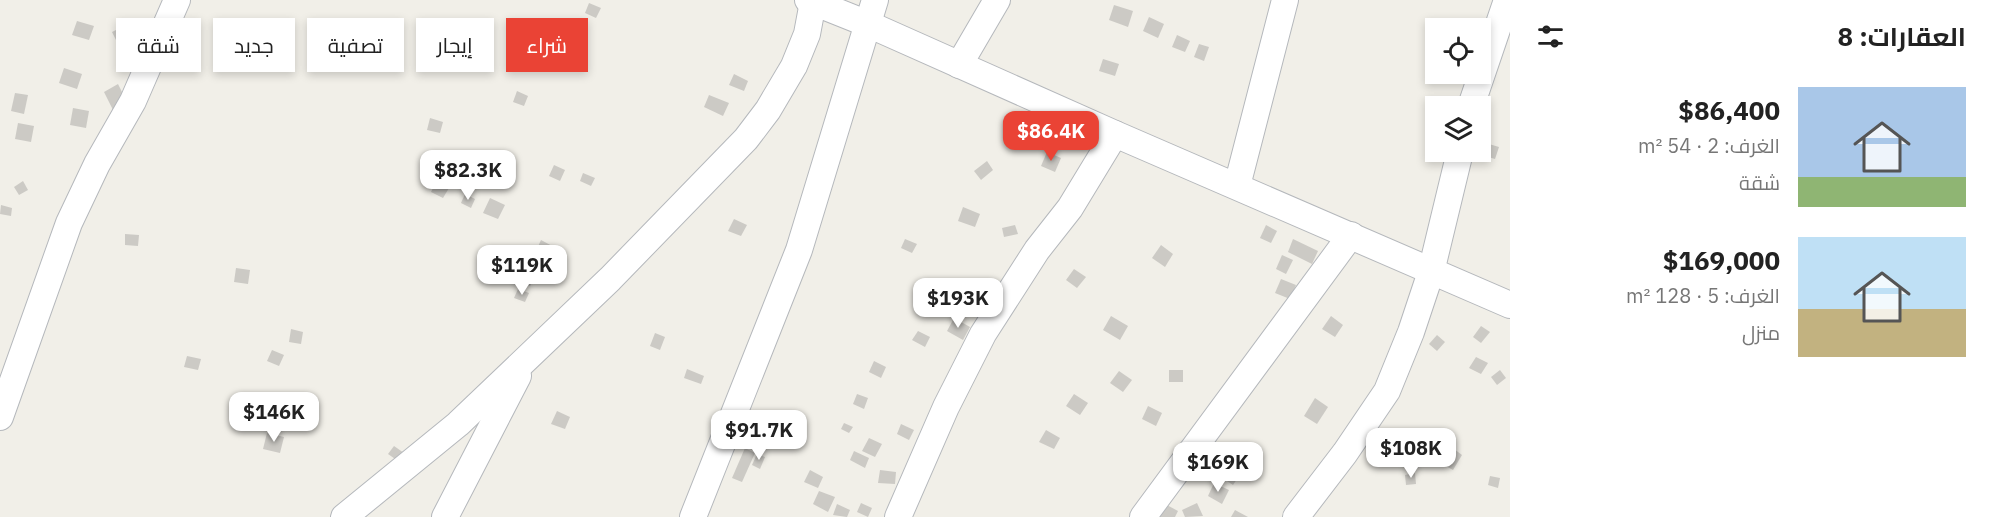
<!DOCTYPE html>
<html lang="ar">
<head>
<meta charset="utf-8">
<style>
	:root { --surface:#fff; --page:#f6f6f6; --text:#222; --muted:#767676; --accent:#ea4335 }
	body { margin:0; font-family:"IBM Plex Sans",Cairo,sans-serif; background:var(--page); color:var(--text); direction:rtl; height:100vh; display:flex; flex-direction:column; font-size:22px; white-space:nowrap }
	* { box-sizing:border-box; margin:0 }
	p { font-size:20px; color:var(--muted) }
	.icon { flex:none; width:33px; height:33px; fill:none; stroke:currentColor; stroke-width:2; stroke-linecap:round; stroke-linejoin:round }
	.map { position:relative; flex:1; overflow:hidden; direction:ltr }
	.sheet { display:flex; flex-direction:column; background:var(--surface); width:480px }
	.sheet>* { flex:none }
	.guide { position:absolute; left:18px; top:18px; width:570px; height:54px; direction:rtl; display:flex; gap:12px }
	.buttons { position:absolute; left:1425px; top:18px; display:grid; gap:12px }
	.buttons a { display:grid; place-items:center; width:66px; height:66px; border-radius:0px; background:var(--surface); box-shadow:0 3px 9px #0003; font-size:30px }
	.price { position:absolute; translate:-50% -51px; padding:0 14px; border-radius:12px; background:#fff; color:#222; font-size:20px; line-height:39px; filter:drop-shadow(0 2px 3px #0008) }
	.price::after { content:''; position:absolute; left:50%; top:36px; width:18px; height:14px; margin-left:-9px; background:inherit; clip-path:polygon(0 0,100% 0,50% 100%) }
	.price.selected { background:var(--accent); color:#fff }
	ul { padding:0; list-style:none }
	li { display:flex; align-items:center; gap:18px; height:150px; padding:0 24px }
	li span { display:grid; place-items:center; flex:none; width:168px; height:120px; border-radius:0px; color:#555 }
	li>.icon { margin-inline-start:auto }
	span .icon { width:72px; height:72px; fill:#fffc; stroke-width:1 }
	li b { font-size:26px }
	h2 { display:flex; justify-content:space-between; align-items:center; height:72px; padding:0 24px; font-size:26px }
	.tag { padding:0 21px; border-radius:0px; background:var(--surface); box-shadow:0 3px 9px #0003; font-size:21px; line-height:54px }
	.tag.selected { background:var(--accent); color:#fff }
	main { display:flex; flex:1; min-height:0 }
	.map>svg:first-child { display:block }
	.building { fill:#cccac5 }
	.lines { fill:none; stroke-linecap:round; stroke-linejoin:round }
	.street-casing { stroke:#b5b8bc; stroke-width:28 }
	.street { stroke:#fff; stroke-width:26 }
</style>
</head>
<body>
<main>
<section class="sheet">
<h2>العقارات: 8<svg class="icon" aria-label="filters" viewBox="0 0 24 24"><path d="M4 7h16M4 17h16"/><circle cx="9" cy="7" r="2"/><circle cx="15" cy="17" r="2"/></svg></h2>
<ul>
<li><span style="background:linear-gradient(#a9c7e8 75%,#8fb573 0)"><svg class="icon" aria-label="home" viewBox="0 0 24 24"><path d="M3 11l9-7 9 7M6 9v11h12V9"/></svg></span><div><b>$86,400</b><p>الغرف: 2 · 54 m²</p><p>شقة</p></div></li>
<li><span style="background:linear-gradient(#bfe0f5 60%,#c2b280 0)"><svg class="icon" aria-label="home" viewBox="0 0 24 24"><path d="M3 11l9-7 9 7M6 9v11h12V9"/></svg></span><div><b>$169,000</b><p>الغرف: 5 · 128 m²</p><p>منزل</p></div></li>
</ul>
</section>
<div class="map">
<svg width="1510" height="517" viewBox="0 0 1510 517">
	<rect width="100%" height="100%" fill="#f1efe8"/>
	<!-- building -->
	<g class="building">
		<path d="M589 3 601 8 596 18 585 13Z"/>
		<path d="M1114 5 1133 11 1128 27 1109 20Z"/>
		<path d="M1149 17 1164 24 1158 38 1143 31Z"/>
		<path d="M77 21 94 26 89 40 72 35Z"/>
		<path d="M128 24 133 34 117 42 112 32Z"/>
		<path d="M1177 35 1190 41 1185 52 1172 47Z"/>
		<path d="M1199 44 1209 47 1204 61 1194 57Z"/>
		<path d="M1103 59 1119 64 1115 76 1099 71Z"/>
		<path d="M64 68 82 74 77 89 59 83Z"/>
		<path d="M734 74 748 81 744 91 729 85Z"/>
		<path d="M118 84 127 102 113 110 104 92Z"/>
		<path d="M517 91 528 96 524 106 513 102Z"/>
		<path d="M15 93 28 95 24 114 11 111Z"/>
		<path d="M709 95 729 103 723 116 704 107Z"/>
		<path d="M73 108 89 111 86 128 70 125Z"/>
		<path d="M430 118 443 122 440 133 427 130Z"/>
		<path d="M18 123 34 126 31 142 15 139Z"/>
		<path d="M1489 144 1499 147 1495 159 1485 156Z"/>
		<path d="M1047 152 1061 158 1055 172 1041 166Z"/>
		<path d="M987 161 993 170 981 180 974 171Z"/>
		<path d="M554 165 565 170 560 181 549 176Z"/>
		<path d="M583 173 595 178 591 186 580 181Z"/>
		<path d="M23 181 28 190 19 195 14 187Z"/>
		<path d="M436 182 449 188 443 198 431 192Z"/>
		<path d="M465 194 475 199 471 208 461 203Z"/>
		<path d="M490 198 505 205 498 219 483 213Z"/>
		<path d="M1 205 12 208 11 216 0 214Z"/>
		<path d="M963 207 980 214 975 227 958 221Z"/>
		<path d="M734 219 747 225 741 236 728 231Z"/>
		<path d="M1015 225 1018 234 1004 237 1002 228Z"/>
		<path d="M1266 225 1277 231 1271 243 1260 238Z"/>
		<path d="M125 234 139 235 138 246 125 245Z"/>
		<path d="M905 239 917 244 912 253 901 248Z"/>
		<path d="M1293 239 1318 251 1312 264 1288 252Z"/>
		<path d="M541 240 554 247 549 257 536 251Z"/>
		<path d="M1161 245 1173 254 1165 267 1152 258Z"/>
		<path d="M1282 255 1293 260 1286 274 1276 269Z"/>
		<path d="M236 268 250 270 248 284 234 282Z"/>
		<path d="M1074 269 1086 277 1077 288 1066 280Z"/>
		<path d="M522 275 533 280 530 286 520 282Z"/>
		<path d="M1281 279 1296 285 1290 299 1275 293Z"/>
		<path d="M518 289 529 293 525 302 514 298Z"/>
		<path d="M1111 316 1128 326 1120 340 1103 330Z"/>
		<path d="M1331 316 1343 325 1335 337 1322 329Z"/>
		<path d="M954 318 970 327 963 340 947 331Z"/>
		<path d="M1481 326 1490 332 1481 343 1473 337Z"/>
		<path d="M291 329 303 332 301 344 289 342Z"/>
		<path d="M918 331 930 337 925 347 912 340Z"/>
		<path d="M655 333 665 337 660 350 650 346Z"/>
		<path d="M1437 335 1445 342 1437 351 1429 344Z"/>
		<path d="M272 350 284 355 279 366 267 361Z"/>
		<path d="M187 356 201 359 198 370 184 367Z"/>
		<path d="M1476 357 1488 363 1481 374 1469 368Z"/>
		<path d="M874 361 886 367 881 378 869 372Z"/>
		<path d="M687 369 704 376 701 384 684 378Z"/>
		<rect x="1169" y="370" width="14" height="12"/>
		<path d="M1500 370 1506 378 1497 385 1491 377Z"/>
		<path d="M1119 371 1132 380 1123 392 1110 383Z"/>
		<path d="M857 394 868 398 864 409 853 404Z"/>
		<path d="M1074 394 1088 403 1080 415 1066 406Z"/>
		<path d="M1315 398 1328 407 1317 424 1304 416Z"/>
		<path d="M1148 406 1162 413 1156 426 1142 419Z"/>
		<path d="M557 411 570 417 565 429 551 424Z"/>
		<path d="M844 423 853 427 849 433 841 429Z"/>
		<path d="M901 424 914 430 909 440 897 434Z"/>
		<path d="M1046 430 1060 438 1054 449 1039 442Z"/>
		<path d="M267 433 284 437 280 453 263 449Z"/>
		<path d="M869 438 882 444 875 457 862 451Z"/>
		<path d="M394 446 404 453 398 461 388 454Z"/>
		<path d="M745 448 755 453 742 482 732 478Z"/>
		<path d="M1454 449 1462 455 1453 470 1444 465Z"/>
		<path d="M854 451 869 458 865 468 850 460Z"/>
		<path d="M1422 453 1430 459 1425 466 1417 461Z"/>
		<path d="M757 454 765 457 760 469 752 465Z"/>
		<path d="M1235 456 1247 464 1233 485 1221 477Z"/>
		<path d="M810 470 823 477 818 488 804 482Z"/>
		<path d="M880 470 896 472 895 484 878 483Z"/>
		<path d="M1415 473 1416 484 1406 485 1405 475Z"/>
		<path d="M1490 476 1500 478 1498 488 1488 485Z"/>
		<path d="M1214 483 1229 490 1222 504 1208 496Z"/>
		<path d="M819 491 835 497 828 512 813 504Z"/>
		<path d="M861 503 872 508 868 517 857 512Z"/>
		<path d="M1197 503 1203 516 1185 517 1182 510Z"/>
		<path d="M837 504 850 510 847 517 833 515Z"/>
		<path d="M1165 504 1178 511 1175 517H1158Z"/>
		<path d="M1235 510 1248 517H1231Z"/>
	</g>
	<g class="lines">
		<!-- street casing -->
		<g class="street-casing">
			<g id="street">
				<path d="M808 0 868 24 1115 134 1510 305"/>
				<path d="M959 65 997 0"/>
				<path d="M1471 106 1507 0"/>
				<path d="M1237 186 1285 0"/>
				<path d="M0 417 69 223 97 164 133 101 177 0"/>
				<path d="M344 517 458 424 610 279 746 139 768 110 794 66 807 34 813 2"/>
				<path d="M445 517 518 376"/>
				<path d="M693 517 799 250 875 0"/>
				<path d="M898 517 946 407 983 334 1037 250 1070 208 1115 134"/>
				<path d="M1143 517 1351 235"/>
				<path d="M1296 517 1345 453 1387 391 1411 332 1431 272 1460 152"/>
			</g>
		</g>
		<!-- street -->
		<use href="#street" class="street"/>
	</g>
</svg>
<div class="buttons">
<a><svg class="icon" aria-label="locate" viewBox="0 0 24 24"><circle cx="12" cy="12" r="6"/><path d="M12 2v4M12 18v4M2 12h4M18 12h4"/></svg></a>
<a><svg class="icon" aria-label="layers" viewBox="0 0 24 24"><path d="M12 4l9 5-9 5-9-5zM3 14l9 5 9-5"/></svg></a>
</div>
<b class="price selected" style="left:1051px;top:162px">$86.4K</b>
<b class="price" style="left:468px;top:201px">$82.3K</b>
<b class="price" style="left:522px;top:296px">$119K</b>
<b class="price" style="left:958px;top:329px">$193K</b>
<b class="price" style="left:274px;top:443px">$146K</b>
<b class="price" style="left:759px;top:461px">$91.7K</b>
<b class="price" style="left:1411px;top:479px">$108K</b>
<b class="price" style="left:1218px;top:493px">$169K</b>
<div class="guide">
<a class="tag selected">شراء</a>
<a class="tag">إيجار</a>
<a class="tag">تصفية</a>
<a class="tag">جديد</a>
<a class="tag">شقة</a>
</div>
</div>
</main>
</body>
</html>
